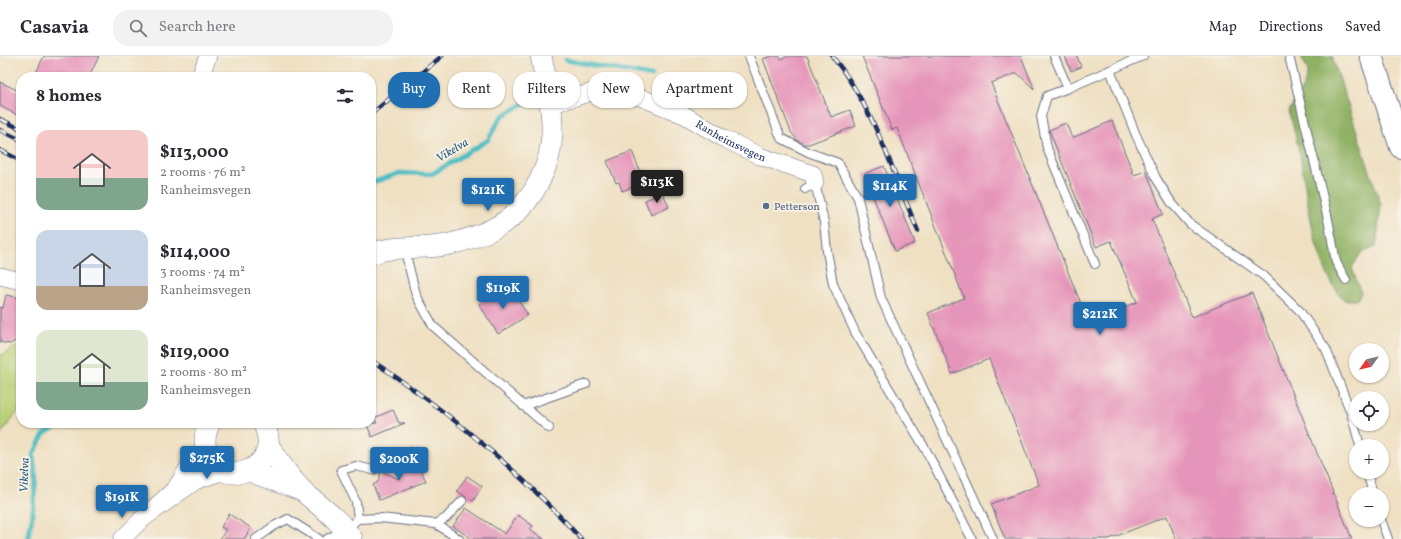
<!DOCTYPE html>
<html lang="en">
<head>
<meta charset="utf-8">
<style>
	:root { --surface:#fff; --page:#f2f2f3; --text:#2b2b33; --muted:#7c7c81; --line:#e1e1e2; --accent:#1f6fb2 }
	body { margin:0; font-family:Vollkorn,serif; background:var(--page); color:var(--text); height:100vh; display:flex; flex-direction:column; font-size:15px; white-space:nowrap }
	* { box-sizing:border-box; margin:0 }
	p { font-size:13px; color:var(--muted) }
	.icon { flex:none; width:22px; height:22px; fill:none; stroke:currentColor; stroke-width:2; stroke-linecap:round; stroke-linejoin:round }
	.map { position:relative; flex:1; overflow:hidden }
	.drawer { position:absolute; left:16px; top:16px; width:360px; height:356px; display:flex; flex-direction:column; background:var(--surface); border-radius:16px; box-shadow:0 1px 3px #0004 }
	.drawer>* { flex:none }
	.hud { position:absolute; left:388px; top:16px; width:380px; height:36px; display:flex; gap:8px }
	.needle { width:26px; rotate:236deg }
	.controls { position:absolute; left:1349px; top:287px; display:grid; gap:8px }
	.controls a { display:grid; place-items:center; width:40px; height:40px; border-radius:50%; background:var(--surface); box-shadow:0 1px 3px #0004; font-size:20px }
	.price { position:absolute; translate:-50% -34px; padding:0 9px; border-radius:4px; background:var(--accent); color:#fff; font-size:13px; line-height:26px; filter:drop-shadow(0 1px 2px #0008) }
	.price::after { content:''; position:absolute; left:50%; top:24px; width:12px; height:9px; margin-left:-6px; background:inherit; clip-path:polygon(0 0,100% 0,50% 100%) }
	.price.active { background:#222; color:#fff }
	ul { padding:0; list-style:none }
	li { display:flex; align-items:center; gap:12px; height:100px; padding:0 20px }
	li span { display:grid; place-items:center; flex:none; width:112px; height:80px; border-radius:12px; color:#555 }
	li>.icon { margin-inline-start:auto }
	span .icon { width:48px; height:48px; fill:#fffc; stroke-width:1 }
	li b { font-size:17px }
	h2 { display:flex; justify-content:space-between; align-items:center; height:48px; padding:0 20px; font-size:17px }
	.chip { padding:0 14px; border-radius:16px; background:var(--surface); box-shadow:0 1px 3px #0004; font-size:14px; line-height:36px }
	.chip.active { background:var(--accent); color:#fff }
	header { display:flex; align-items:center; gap:24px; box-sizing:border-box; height:56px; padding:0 20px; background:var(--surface); border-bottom:1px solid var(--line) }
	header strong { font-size:19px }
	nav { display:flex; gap:22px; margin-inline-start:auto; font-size:14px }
	.search { width:280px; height:36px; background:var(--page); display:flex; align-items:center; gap:10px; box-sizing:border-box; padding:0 14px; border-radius:16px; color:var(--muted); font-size:15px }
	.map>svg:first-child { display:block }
	.green { fill:#b7cf73; stroke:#697f68 }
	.forest { fill:#91b265; stroke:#567062 }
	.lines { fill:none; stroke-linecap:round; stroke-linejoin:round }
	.stream { stroke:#4ebdc3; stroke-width:4.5 }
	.building { fill:#e695ba }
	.service-casing { stroke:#656d81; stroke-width:10 }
	.minor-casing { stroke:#656d81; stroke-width:18 }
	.tertiary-casing { stroke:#656d81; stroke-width:22 }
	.trunk-casing { stroke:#656d81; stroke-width:24 }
	.service { stroke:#fff; stroke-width:8 }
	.minor { stroke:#fff; stroke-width:17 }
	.tertiary { stroke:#fff; stroke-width:21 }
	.trunk { stroke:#fff; stroke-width:22 }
	.rail-casing { stroke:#1b2f5e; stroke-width:4.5 }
	.rail { stroke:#f7f3e8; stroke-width:3; stroke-dasharray:9; stroke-linecap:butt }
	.service-dot { fill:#5c6f8a; stroke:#f7f3e8; stroke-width:1.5 }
	.labels { text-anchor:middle; stroke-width:3.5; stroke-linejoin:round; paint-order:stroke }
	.street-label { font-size:11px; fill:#1b2f5e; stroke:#f7f3e8 }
	.service-label { font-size:11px; fill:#4e5e75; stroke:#f7f3e8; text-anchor:start }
	.water-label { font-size:12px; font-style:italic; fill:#2a5a7c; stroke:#f7f3e8 }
</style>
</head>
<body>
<header>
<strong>Casavia</strong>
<div class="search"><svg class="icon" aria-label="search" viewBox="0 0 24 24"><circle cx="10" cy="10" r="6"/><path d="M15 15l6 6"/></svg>Search here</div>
<nav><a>Map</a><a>Directions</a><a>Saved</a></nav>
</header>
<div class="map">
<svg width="1401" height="483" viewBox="0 0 1401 483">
	<rect width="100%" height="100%" fill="#f7f3e8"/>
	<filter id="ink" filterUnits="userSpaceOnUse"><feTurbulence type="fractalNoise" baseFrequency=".025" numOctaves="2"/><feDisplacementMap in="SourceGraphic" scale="8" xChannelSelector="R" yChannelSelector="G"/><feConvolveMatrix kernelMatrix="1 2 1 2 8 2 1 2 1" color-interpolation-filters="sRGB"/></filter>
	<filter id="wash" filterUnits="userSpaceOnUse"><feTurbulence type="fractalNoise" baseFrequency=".012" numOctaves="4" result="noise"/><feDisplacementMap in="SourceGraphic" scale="16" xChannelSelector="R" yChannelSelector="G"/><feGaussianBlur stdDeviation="0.9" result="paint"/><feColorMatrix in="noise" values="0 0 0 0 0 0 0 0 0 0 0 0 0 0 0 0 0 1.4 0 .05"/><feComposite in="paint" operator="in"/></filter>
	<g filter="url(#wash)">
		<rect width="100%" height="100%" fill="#efe0c2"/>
		<!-- green -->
		<path class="green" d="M21 288V351L0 379V300Z"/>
		<!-- forest -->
		<path class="forest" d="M1301 0H1332L1381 149 1376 191 1361 197 1352 212 1361 237 1357 244H1344C1312 208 1309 146 1300 100 1297 85 1293 70 1289 55L1304 29 1308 15Z"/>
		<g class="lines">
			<!-- stream -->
			<g class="stream">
				<path d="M565 4 652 20"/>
				<path d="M371 127 400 117 432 118 488 84 501 61 528 45"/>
				<path d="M28 483 32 462 36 423 33 399 44 378 63 367"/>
			</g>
		</g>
		<g id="blocks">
			<!-- building -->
			<g class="building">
				<path d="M44 0H99L89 21H34Z"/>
				<path d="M772 0H779L781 3 789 0H807L831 61 850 54 856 70 809 88H804L798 85 791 76 763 3Z"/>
				<path d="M862 0H1021L1034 33 1017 17 991 27 1088 265 1137 246 1111 185 1096 191 1049 74 1066 67 1072 82 1112 65 1134 119 1146 115 1163 158 1152 163 1192 261 1252 237 1352 483H1176L1167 460 1109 483H1005L991 448 1039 429 989 303 952 318 928 257 964 242 897 72 892 74Z"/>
				<path d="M1065 0H1077L1081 11 1071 15Z"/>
				<path d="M0 26 21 36V61L0 50Z"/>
				<path d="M632 95 641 118 639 119 642 127 622 135 619 126 616 127 607 105Z"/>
				<path d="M884 110 915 187 895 195 864 118Z"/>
				<path d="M663 137 669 151 651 159 645 144Z"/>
				<path d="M508 229 528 259 498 278 479 248Z"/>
				<path d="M6 239 21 242V282L10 288 0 286V251L3 252Z"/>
				<path d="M393 354 399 367H405L372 381 366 367H377L374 362Z"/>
				<path d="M407 404 411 413 419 410 426 425 379 444 373 429 378 426 381 416H383L399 423 403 406Z"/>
				<path d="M467 420 482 430 473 445 457 435Z"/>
				<path d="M466 452 505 478 518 459 533 470 530 473 544 483H472L453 470Z"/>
				<path d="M229 458 251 472 244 483H220L226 474 221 471Z"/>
			</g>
		</g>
	</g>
	<g filter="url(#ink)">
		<use href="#blocks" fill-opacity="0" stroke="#656d81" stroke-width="1"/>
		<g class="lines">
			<!-- service casing -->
			<g class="service-casing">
				<g id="service">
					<path d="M749 0 781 82 808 96 838 107 858 142 881 242 993 483"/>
					<path d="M1054 0 1068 32 1143 0"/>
					<path d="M1289 0 1328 163 1336 206 1346 224"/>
					<path d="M1110 14 1136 79 1156 122 1171 146 1190 168 1264 220 1299 254 1326 293 1351 357 1360 390"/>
					<path d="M1068 32 1047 40 1041 60 1047 92 1095 208"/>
					<path d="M805 133 815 127 824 166 827 195 833 228 855 276 926 394 972 483"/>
					<path d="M407 191V203L416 239 433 270 549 372"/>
					<path d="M523 350 586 328"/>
					<path d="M1367 416 1373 438"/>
					<path d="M358 463 356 446 341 414 356 410 373 414 415 394"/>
					<path d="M1381 464 1388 483"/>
					<path d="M436 468 459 483"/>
					<path d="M256 483 274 470 288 463 319 483"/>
					<path d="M327 483 346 473 358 463 380 462 436 468 446 462 462 445"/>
				</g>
			</g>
			<!-- minor casing -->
			<g class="minor-casing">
				<g id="minor">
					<path d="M200 21 208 0"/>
					<path id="s1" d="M551 49 598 34 640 41 686 60 723 82 760 100 813 118 815 127"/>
					<path d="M0 220 21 225"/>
					<path d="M205 388 199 401 187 414 176 432 141 464 195 425 224 415"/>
					<path d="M122 483 141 464"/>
				</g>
			</g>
			<!-- tertiary casing -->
			<g class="tertiary-casing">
				<g id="tertiary">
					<path d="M371 198C396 188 421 194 446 189 468 184 492 176 510 162 534 143 551 109 552 78 553 52 546 25 541 0"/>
					<path d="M210 367C205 375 204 384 206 394 216 438 288 414 263 367"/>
					<path d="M269 390C279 406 291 424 305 437 322 452 340 464 352 483"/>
					<path d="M249 415 303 435"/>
				</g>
			</g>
			<!-- trunk casing -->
			<g class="trunk-casing">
				<path id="trunk" d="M1371 0 1401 91"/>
			</g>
			<!-- service -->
			<use href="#service" class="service"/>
			<!-- minor -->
			<use href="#minor" class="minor"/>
			<!-- tertiary -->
			<use href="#tertiary" class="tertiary"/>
			<!-- trunk -->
			<use href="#trunk" class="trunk"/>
			<!-- rail casing -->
			<g class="rail-casing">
				<g id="rail">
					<path d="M832 0C873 50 893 116 918 175"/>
					<path d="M371 58 442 0"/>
					<path d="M0 63 21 73"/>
					<path d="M0 74 21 84"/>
					<path d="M0 94 21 105"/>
					<path d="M371 304C446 354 521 416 581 483"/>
				</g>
			</g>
			<!-- rail -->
			<use href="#rail" class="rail"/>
		</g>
	</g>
	<!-- markers -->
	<circle class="service-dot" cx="766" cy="150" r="4"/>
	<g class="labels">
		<!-- street labels -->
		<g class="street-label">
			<text dy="4" stroke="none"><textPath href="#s1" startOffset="193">Ranheimsvegen</textPath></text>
		</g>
		<!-- service labels -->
		<g class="service-label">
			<text x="774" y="154">Petterson</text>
		</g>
		<!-- water labels -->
		<g class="water-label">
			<text transform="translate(452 94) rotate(-31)" y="4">Vikelva</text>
			<text transform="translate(24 419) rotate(-88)" y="4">Vikelva</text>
		</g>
	</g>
</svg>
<div class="controls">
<a><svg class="needle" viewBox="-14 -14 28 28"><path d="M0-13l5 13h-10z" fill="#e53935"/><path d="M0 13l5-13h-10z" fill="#7c7c81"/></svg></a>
<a><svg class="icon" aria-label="locate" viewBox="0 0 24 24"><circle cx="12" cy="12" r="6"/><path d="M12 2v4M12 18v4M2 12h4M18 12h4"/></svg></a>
<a>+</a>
<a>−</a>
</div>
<b class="price active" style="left:657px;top:148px">$113K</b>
<b class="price" style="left:890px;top:152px">$114K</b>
<b class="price" style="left:488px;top:156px">$121K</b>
<b class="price" style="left:503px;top:254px">$119K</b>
<b class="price" style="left:1100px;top:280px">$212K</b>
<b class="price" style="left:207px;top:424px">$275K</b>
<b class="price" style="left:399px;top:425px">$200K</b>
<b class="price" style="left:122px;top:463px">$191K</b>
<div class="hud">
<a class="chip active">Buy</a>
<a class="chip">Rent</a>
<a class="chip">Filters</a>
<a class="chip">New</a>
<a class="chip">Apartment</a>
</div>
<section class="drawer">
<h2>8 homes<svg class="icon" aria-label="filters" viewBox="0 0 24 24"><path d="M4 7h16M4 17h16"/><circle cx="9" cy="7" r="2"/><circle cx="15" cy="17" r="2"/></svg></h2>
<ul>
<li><span style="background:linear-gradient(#f6c9c9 60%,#7fa58c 0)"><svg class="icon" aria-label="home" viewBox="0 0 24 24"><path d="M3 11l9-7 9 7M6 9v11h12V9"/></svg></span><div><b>$113,000</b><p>2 rooms · 76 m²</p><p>Ranheimsvegen</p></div></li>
<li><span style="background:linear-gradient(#c9d6e8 70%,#b9a48a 0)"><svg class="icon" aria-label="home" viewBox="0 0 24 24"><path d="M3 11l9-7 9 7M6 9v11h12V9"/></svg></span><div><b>$114,000</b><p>3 rooms · 74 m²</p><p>Ranheimsvegen</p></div></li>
<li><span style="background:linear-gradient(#dfe7d0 65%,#7fa58c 0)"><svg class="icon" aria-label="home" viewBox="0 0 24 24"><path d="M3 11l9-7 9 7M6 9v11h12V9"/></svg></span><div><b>$119,000</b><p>2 rooms · 80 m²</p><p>Ranheimsvegen</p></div></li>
</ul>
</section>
</div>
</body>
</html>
